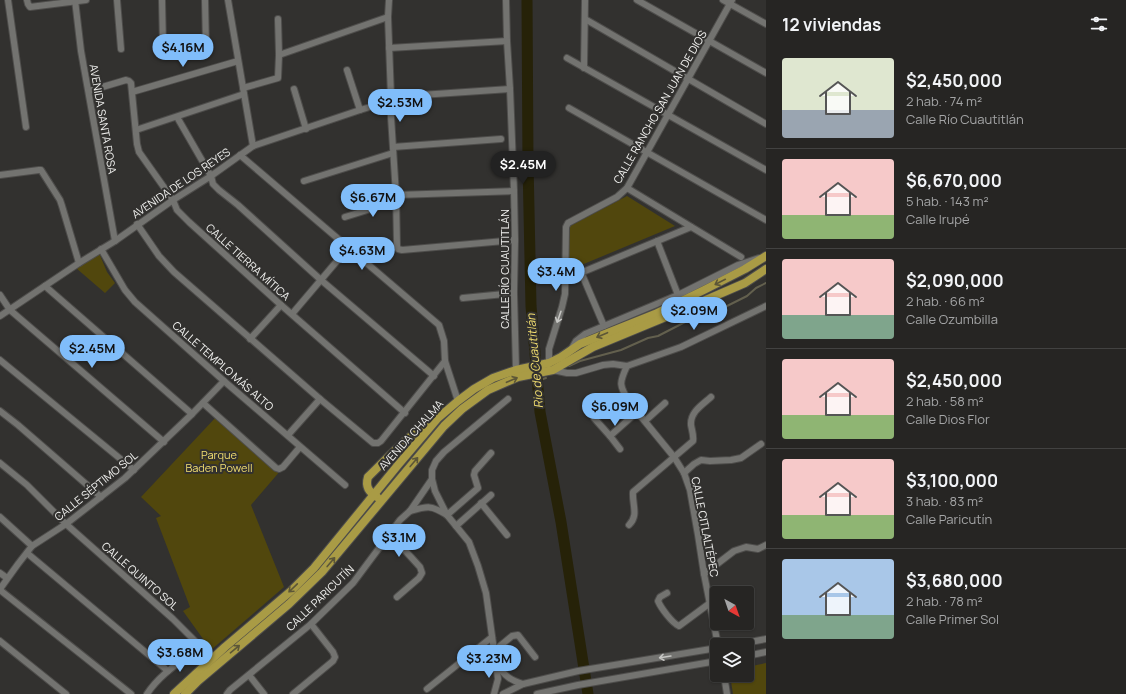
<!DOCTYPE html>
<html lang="es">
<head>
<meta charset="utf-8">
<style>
	:root { --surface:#262523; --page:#2e2d2b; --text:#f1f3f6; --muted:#a4a5a6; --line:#424241; --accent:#80bdfa }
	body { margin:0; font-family:Manrope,sans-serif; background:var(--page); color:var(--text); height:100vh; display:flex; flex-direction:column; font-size:15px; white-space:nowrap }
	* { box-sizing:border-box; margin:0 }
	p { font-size:13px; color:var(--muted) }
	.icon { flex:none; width:22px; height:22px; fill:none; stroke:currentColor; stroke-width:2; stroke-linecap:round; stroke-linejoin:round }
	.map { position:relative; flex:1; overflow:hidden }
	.details { display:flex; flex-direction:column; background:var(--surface); width:360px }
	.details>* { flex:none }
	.needle { width:26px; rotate:140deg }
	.fabs { position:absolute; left:710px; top:586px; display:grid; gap:8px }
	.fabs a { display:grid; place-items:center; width:44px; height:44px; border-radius:4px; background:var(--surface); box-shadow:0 1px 3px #0004,0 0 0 1px var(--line); font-size:20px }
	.price { position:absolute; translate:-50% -34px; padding:0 9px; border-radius:14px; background:var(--accent); color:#111; font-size:13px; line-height:26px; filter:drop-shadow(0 1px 2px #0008) }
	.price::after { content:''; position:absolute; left:50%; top:24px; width:12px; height:9px; margin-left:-6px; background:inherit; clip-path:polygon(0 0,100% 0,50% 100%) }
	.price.current { background:#222; color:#fff }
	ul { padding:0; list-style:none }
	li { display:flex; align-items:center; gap:12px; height:100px; padding:0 16px }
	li+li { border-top:1px solid var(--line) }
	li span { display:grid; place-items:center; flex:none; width:112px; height:80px; border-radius:4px; color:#555 }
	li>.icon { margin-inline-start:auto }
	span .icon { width:48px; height:48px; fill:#fffc; stroke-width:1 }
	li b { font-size:17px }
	h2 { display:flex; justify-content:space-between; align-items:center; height:48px; padding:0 16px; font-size:17px }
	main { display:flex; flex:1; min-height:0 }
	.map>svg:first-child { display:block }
	.green { fill:#51470d }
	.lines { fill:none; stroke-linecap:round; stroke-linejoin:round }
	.stream { stroke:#63604e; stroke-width:2 }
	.river { stroke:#262208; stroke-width:11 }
	.minor-casing { stroke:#4e4d4b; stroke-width:8 }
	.major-casing { stroke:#4e4d4b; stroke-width:10 }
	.minor { stroke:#737370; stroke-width:6 }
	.major { stroke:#a99b45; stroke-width:8 }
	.oneway { stroke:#5c5637 }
	.oneway2 { stroke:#c6c6c3 }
	.labels { text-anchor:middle; stroke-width:4; stroke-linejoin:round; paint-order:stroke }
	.street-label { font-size:11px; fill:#f2f2f0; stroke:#32312f }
	.park-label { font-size:11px; fill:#f3df70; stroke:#32312f }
	.water-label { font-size:12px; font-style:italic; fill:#f1dd6e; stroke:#32312f }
</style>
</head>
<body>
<main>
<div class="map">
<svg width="766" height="694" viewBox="0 0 766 694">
	<rect width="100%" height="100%" fill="#32312f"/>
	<!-- green -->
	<g class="green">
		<path d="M627 196 675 226 567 271 570 226Z"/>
		<path d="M99 253 107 272 115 283 105 293 76 268Z"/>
		<path d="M217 416 281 470 251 505 284 587 211 650 183 611 190 607 156 518 161 516 141 497Z"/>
		<path d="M766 663V694H733L730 675H747V667Z"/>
	</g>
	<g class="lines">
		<!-- stream -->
		<g class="stream">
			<path d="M569 366 580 361 621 350 648 338 658 336 689 320 715 312 747 296 756 288 766 283"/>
			<path d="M537 381 546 378"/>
		</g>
		<!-- river -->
		<path class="river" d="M527 0 528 163 531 306 540 412 561 522 588 694"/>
		<!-- minor casing -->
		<g class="minor-casing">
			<g id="minor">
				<path d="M8 0 26 127"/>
				<path d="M27 0 28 4 30 7 86 0"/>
				<path d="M75 0 81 51 115 241"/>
				<path d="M117 0 121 49"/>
				<path d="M162 0 163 46"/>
				<path d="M205 0 206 47"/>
				<path d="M228 0 253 146"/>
				<path d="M389 0 388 17 391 97 390 101 396 195 397 246 398 249 402 250 515 240"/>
				<path d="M506 0 507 41 510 89 514 191 515 240 514 293 516 370"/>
				<path d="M637 0 766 73"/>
				<path d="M723 0 766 24"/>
				<path d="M585 19 766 124"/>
				<path d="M389 48 507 41"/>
				<path d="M279 55 388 17"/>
				<path d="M567 58 766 170"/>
				<path d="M584 68 585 0"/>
				<path d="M347 70 360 110"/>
				<path d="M243 88 278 78 279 55 278 19"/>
				<path d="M294 89 306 129"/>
				<path d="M89 91 126 80 129 81 131 83 137 144 139 152 173 200 177 210 189 222 281 305 405 413"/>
				<path d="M132 92 238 61"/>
				<path d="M391 97 510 89"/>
				<path d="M569 108 766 220"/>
				<path d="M177 117 211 176 213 184 219 190 238 205 321 280 434 376"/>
				<path d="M136 130 244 94"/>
				<path d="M393 147 501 139"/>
				<path d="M240 155 439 325 444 341 445 361 458 401"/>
				<path d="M0 175 39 170H41L60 200 62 206 79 263"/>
				<path d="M304 181 393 153"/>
				<path d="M627 188 741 257"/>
				<path d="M396 195 514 191"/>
				<path d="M345 217 396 201"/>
				<path d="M137 224 159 256 174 272 320 399 373 443H378L381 441 445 361"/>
				<path d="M657 241 678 295"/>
				<path d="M101 249 125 290 135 302 224 381 345 485"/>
				<path d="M581 272 604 326"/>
				<path d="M566 279 691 227"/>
				<path d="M45 286 192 414"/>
				<path d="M0 295 10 310 164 442"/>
				<path d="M463 298 514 293"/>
				<path d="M292 314 348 248"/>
				<path d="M0 316 79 263 115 241 173 200 211 176 253 146 360 110 390 101"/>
				<path d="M250 339 281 305"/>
				<path d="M572 348 576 341 585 334 678 295 738 265 759 258"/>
				<path d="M0 360 134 470"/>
				<path d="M549 363V349L562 307 565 294 566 227 568 223 617 197 627 188 732 0"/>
				<path d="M627 366C619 383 619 385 629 402L674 457 684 473 690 490 698 535 704 574 718 645"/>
				<path d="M553 370 567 373H576L603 365 613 364 627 366 681 347 766 306"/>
				<path d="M203 403 276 468 279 469 283 467 300 447"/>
				<path d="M0 411 18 425 101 497"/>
				<path d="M594 418 610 436 620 449"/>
				<path d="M645 421 665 403"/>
				<path d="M288 435 320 399"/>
				<path d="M610 436 637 412"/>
				<path d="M0 463 27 485 66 524 173 619 196 642 198 646 197 649C180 662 159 675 147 694"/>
				<path d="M684 473 694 464 701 460 710 461 731 460 741 458 761 444"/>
				<path d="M432 479 435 491 447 515 469 542 478 566 486 593 498 679 494 694"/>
				<path d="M481 503 507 535"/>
				<path d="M410 511C428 506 431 505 447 515"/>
				<path d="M447 515 478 488 474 475 475 471 491 453"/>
				<path d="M0 517 32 546"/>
				<path d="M629 525C639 515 632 505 633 492L693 441C694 436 692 431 691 425 690 412 702 405 711 397"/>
				<path d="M456 526 491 495"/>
				<path d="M390 534 420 567 422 573 419 578 397 597"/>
				<path d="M27 553 168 671"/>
				<path d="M0 573 7 578"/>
				<path d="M704 574 734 551 746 547 758 549 766 545"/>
				<path d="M0 589 18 564 32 546 66 524 125 478 192 414 224 381"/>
				<path d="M0 590 131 694"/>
				<path d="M667 593 660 597 658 601C661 608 672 623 679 626L710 603"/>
				<path d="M0 641 66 694"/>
				<path d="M734 645 766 639"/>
				<path d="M494 651 512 636 518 635 535 657"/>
				<path d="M747 656 766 652"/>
				<path d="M497 665C505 676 510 680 523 684"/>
				<path d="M249 675 264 694"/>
				<path d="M724 675 727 694"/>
				<path d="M427 689 492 637"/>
				<path d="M227 694 230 690 311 624 353 583 400 520 410 511 432 479V470L436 461 444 452 508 399"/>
				<path d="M293 694 333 661 335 657 333 652 311 624"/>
				<path d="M503 694 523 684 578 671 717 648"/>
				<path d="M537 694 578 685 717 661"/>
			</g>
		</g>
		<!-- major casing -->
		<g class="major-casing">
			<g id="major">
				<path d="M377 497C369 492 365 487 368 477 389 457 408 434 434 421"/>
				<path d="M174 694 225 647 291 591 314 568 398 465 438 418 458 401 474 389 493 378 516 370 549 363 561 357 580 344 655 314 704 290 745 269 766 256"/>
				<path d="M185 694 198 681 289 604 322 572 444 426 462 409 488 390 518 377 553 370 593 347 685 309 745 283 766 269"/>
			</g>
		</g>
		<!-- minor -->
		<use href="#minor" class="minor"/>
		<!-- major -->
		<use href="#major" class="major"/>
	</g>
	<!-- one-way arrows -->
	<defs><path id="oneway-shaft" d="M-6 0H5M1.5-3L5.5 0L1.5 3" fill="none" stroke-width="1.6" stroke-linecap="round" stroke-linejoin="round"/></defs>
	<g class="oneway">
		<use href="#oneway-shaft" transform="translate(720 282) rotate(153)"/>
		<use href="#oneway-shaft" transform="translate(602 335) rotate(157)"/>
		<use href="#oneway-shaft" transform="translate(512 380) rotate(-23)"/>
		<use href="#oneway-shaft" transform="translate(414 462) rotate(-50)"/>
		<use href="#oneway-shaft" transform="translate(331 562) rotate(-50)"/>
		<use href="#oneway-shaft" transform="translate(293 588) rotate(136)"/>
		<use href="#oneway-shaft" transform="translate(235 649) rotate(-40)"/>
	</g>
	<g class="oneway2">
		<use href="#oneway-shaft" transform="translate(559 317) rotate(109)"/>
		<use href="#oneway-shaft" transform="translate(665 657) rotate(171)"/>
	</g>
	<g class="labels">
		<!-- street labels -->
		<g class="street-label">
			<text transform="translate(660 107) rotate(-60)" y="4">CALLE RANCHO SAN JUAN DE DIOS</text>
			<text transform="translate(103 119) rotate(80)" y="4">AVENIDA SANTA ROSA</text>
			<text transform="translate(181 183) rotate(-34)" y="4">AVENIDA DE LOS REYES</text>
			<text transform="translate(248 262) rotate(42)" y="4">CALLE TIERRA MÍTICA</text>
			<text transform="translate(505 269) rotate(-90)" y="4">CALLE RÍO CUAUTITLÁN</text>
			<text transform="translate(223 366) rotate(41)" y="4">CALLE TEMPLO MÁS ALTO</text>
			<text transform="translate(411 435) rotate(-48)" y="4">AVENIDA CHALMA</text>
			<text transform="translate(96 486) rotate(-39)" y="4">CALLE SÉPTIMO SOL</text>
			<text transform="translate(705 527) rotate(79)" y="4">CALLE CITLALTÉPEC</text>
			<text transform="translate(140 576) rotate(41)" y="4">CALLE QUINTO SOL</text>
			<text transform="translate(320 598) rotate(-44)" y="4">CALLE PARICUTÍN</text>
		</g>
		<!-- park labels -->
		<g class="park-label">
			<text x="219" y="459">Parque<tspan x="219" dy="13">Baden Powell</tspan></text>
		</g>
		<!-- water labels -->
		<g class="water-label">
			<text transform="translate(535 361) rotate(-95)" y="4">Rio de Cuautitlán</text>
		</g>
	</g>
</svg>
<div class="fabs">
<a><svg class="needle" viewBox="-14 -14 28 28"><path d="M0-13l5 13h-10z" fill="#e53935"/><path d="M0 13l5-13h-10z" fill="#a4a5a6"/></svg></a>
<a><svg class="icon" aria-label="layers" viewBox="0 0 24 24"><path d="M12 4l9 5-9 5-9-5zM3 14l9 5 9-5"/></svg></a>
</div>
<b class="price" style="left:183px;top:68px">$4.16M</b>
<b class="price" style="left:400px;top:123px">$2.53M</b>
<b class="price current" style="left:523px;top:185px">$2.45M</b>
<b class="price" style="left:373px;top:218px">$6.67M</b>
<b class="price" style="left:362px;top:271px">$4.63M</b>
<b class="price" style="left:556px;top:292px">$3.4M</b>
<b class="price" style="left:694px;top:331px">$2.09M</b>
<b class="price" style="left:92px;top:369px">$2.45M</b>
<b class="price" style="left:615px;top:427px">$6.09M</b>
<b class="price" style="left:399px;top:558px">$3.1M</b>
<b class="price" style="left:180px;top:673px">$3.68M</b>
<b class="price" style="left:489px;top:679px">$3.23M</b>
</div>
<section class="details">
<h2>12 viviendas<svg class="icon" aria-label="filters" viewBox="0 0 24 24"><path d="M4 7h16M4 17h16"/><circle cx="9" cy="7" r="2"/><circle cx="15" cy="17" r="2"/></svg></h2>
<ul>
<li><span style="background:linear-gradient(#dfe7d0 65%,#9aa5b1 0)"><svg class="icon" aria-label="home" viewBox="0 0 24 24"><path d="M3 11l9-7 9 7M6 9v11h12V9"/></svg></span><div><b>$2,450,000</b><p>2 hab. · 74 m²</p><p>Calle Río Cuautitlán</p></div></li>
<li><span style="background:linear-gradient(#f6c9c9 70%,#8fb573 0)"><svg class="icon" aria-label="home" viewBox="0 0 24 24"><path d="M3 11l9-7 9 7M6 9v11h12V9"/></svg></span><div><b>$6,670,000</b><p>5 hab. · 143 m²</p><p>Calle Irupé</p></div></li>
<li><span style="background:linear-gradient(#f6c9c9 70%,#7fa58c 0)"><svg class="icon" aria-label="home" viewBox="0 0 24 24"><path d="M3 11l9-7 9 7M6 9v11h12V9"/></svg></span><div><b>$2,090,000</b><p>2 hab. · 66 m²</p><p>Calle Ozumbilla</p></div></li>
<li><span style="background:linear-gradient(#f6c9c9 70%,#8fb573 0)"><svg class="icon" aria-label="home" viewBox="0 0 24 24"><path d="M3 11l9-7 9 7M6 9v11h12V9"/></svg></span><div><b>$2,450,000</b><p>2 hab. · 58 m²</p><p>Calle Dios Flor</p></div></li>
<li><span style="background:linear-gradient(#f6c9c9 70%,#8fb573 0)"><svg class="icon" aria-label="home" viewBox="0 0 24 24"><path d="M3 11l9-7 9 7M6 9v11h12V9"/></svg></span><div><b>$3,100,000</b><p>3 hab. · 83 m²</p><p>Calle Paricutín</p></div></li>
<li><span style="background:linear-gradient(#a9c7e8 70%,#7fa58c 0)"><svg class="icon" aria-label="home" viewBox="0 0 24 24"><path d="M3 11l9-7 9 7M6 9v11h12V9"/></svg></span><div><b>$3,680,000</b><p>2 hab. · 78 m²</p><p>Calle Primer Sol</p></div></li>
</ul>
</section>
</main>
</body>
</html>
